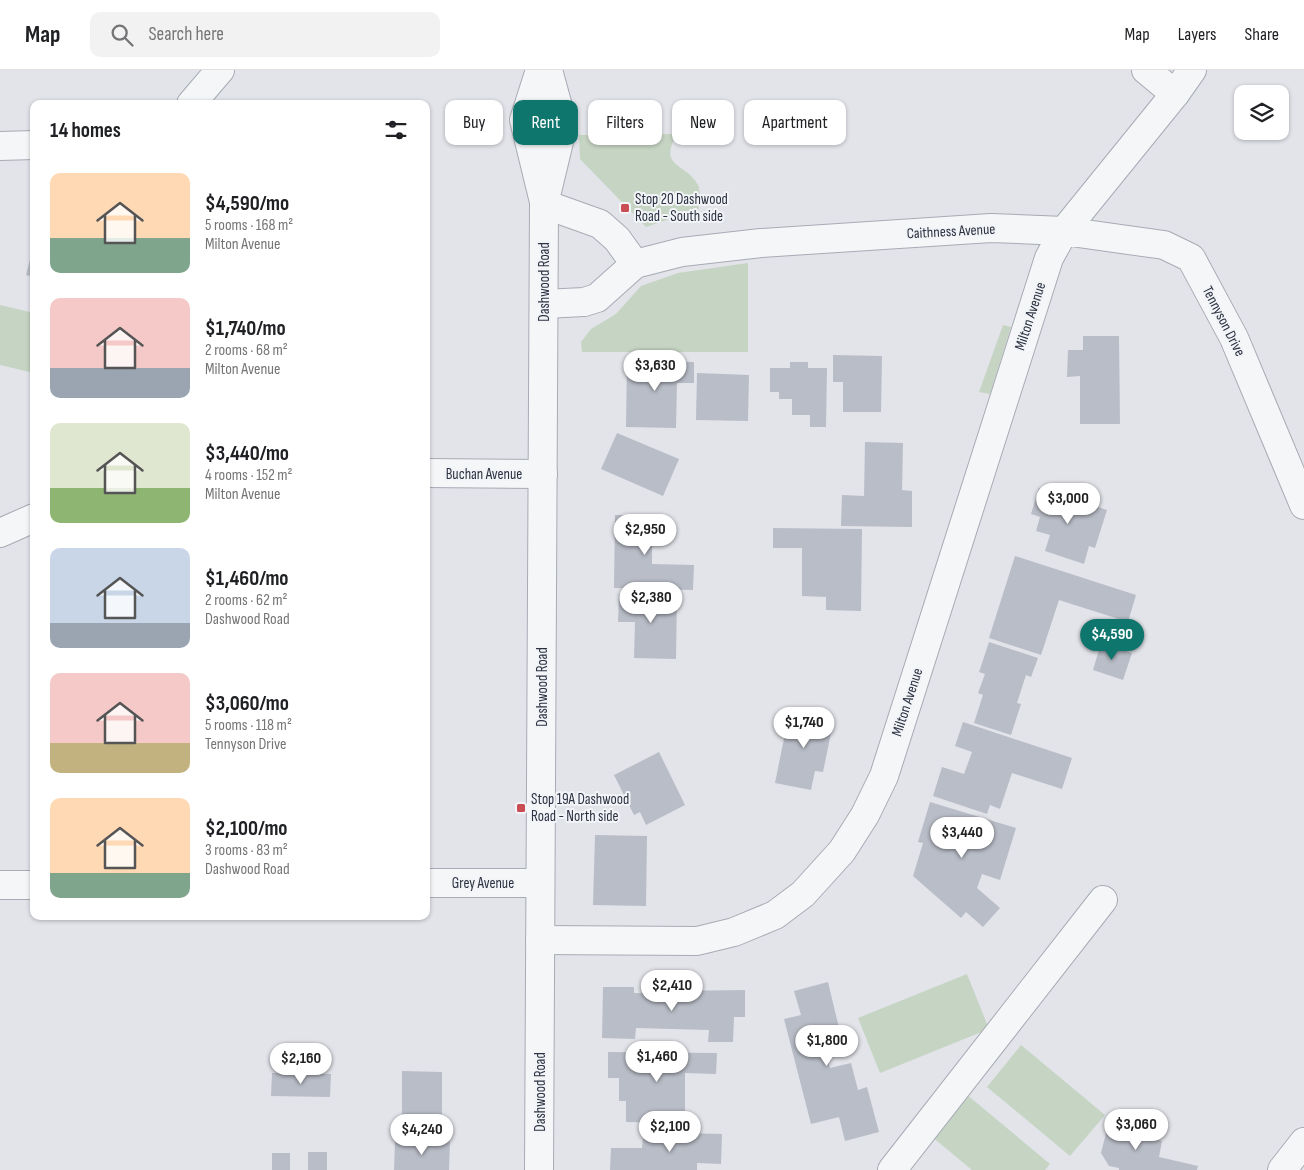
<!DOCTYPE html>
<html lang="en">
<head>
<meta charset="utf-8">
<style>
	:root { --surface:#fff; --page:#f2f2f2; --text:#202124; --muted:#757577; --line:#e0e0e0; --accent:#0f766e }
	body { margin:0; font-family:"Sofia Sans Condensed",sans-serif; background:var(--page); color:var(--text); height:100vh; display:flex; flex-direction:column; font-size:19px; white-space:nowrap }
	* { box-sizing:border-box; margin:0 }
	p { font-size:16px; color:var(--muted) }
	.icon { flex:none; width:28px; height:28px; fill:none; stroke:currentColor; stroke-width:2; stroke-linecap:round; stroke-linejoin:round }
	.map { position:relative; flex:1; overflow:hidden }
	.panel { position:absolute; left:30px; top:30px; width:400px; height:820px; display:flex; flex-direction:column; background:var(--surface); border-radius:10px; box-shadow:0 1px 4px #0004 }
	.panel>* { flex:none }
	.hud { position:absolute; left:445px; top:30px; width:475px; height:45px; display:flex; gap:10px }
	.fabs { position:absolute; left:1234px; top:15px; display:grid; gap:10px }
	.fabs a { display:grid; place-items:center; width:55px; height:55px; border-radius:10px; background:var(--surface); box-shadow:0 1px 4px #0004; font-size:25px }
	.price { position:absolute; translate:-50% -42px; padding:0 11px; border-radius:18px; background:#fff; color:#222; font-size:16px; line-height:32px; filter:drop-shadow(0 1px 2px #0008) }
	.price::after { content:''; position:absolute; left:50%; top:30px; width:15px; height:11px; margin-left:-8px; background:inherit; clip-path:polygon(0 0,100% 0,50% 100%) }
	.price.active { background:var(--accent); color:#fff }
	ul { padding:0; list-style:none }
	li { display:flex; align-items:center; gap:15px; height:125px; padding:0 20px }
	li span { display:grid; place-items:center; flex:none; width:140px; height:100px; border-radius:10px; color:#555 }
	li>.icon { margin-inline-start:auto }
	span .icon { width:60px; height:60px; fill:#fffc; stroke-width:1 }
	li b { font-size:21px }
	h2 { display:flex; justify-content:space-between; align-items:center; height:60px; padding:0 20px; font-size:21px }
	.tag { padding:0 18px; border-radius:10px; background:var(--surface); box-shadow:0 1px 4px #0004; font-size:18px; line-height:45px }
	.tag.active { background:var(--accent); color:#fff }
	header { display:flex; align-items:center; gap:30px; box-sizing:border-box; height:70px; padding:0 25px; background:var(--surface); border-bottom:1px solid var(--line) }
	header strong { font-size:24px }
	nav { display:flex; gap:28px; margin-inline-start:auto; font-size:18px }
	.search { width:350px; height:45px; background:var(--page); display:flex; align-items:center; gap:12px; box-sizing:border-box; padding:0 18px; border-radius:10px; color:var(--muted); font-size:19px }
	.map>svg:first-child { display:block }
	.green { fill:#c6d4c3 }
	.building { fill:#b9bdc7 }
	.lines { fill:none; stroke-linecap:round; stroke-linejoin:round }
	.minor-casing { stroke:#a7abb4; stroke-width:30 }
	.minor { stroke:#f5f6f8; stroke-width:28 }
	.poi-dot { fill:#ca4c54; stroke:#f2f4f7; stroke-width:2 }
	.labels { text-anchor:middle; stroke-width:4; stroke-linejoin:round; paint-order:stroke }
	.poi-label { font-size:15px; fill:#2b3141; stroke:#f2f4f7; text-anchor:start }
	.street-label { font-size:15px; fill:#2b3141; stroke:#f2f4f7 }
</style>
</head>
<body>
<header>
<strong>Map</strong>
<div class="search"><svg class="icon" aria-label="search" viewBox="0 0 24 24"><circle cx="10" cy="10" r="6"/><path d="M15 15l6 6"/></svg>Search here</div>
<nav><a>Map</a><a>Layers</a><a>Share</a></nav>
</header>
<div class="map">
<svg width="1304" height="1100" viewBox="0 0 1304 1100">
	<rect width="100%" height="100%" fill="#e2e4ea"/>
	<!-- green -->
	<g class="green">
		<path d="M677 64C657 98 687 93 698 115 701 121 699 132 699 139L646 157 580 89 579 65Z"/>
		<path d="M748 193V282H582L581 272 591 259 616 244 641 216 678 203Z"/>
		<path d="M0 235 34 243V303L0 295Z"/>
		<path d="M1003 255 1011 257 990 324 979 322Z"/>
		<path d="M967 904 989 959 880 1003 858 948Z"/>
		<path d="M1021 975 1105 1045 1070 1086 987 1017Z"/>
		<path d="M966 1024 1050 1094 1045 1100H972L931 1066Z"/>
	</g>
	<!-- building -->
	<g class="building">
		<path d="M33 178H34V207L26 205Z"/>
		<path d="M1083 266H1119L1120 354H1080V306L1067 307 1068 280H1083Z"/>
		<path d="M833 285 882 286 881 342H843V312H833Z"/>
		<path d="M627 291 694 292V313H677L676 358 626 357Z"/>
		<path d="M790 292H808V298H827L826 357H810V345H792V329H779V322H770V298H790Z"/>
		<path d="M697 303 749 305 748 351 696 350Z"/>
		<path d="M617 363 679 389 663 426 601 399Z"/>
		<path d="M865 372 903 373 902 420 912 421V457L841 456 842 425 864 426Z"/>
		<path d="M1039 418 1107 440 1095 478 1089 476 1084 494 1045 481 1050 465 1036 461 1040 447 1031 444Z"/>
		<path d="M615 445H665V470H652V494L694 495 693 520 614 518Z"/>
		<path d="M773 458 862 459 861 541 826 540V527L802 526V478H773Z"/>
		<path d="M1015 486 1136 525 1128 552 1059 530 1041 585 989 568Z"/>
		<path d="M619 524 677 525 676 589 634 588 635 552H618Z"/>
		<path d="M989 572 1038 588 1031 607 1026 605 1017 633 1021 634 1011 665 974 653 983 625 978 623 985 604 979 602Z"/>
		<path d="M1101 573 1132 583 1123 610 1093 600Z"/>
		<path d="M790 639 834 648 823 702 815 701 811 720 775 713Z"/>
		<path d="M963 652 1072 688 1062 719 1012 703 1000 739 990 735 987 744 933 726 942 697 964 704 972 682 955 676Z"/>
		<path d="M659 682 685 735 646 755 640 742 634 745 614 705Z"/>
		<path d="M930 732 1016 758 1000 810 982 804 977 818 1000 838 983 857 966 842 961 848 913 806 923 773 918 772Z"/>
		<path d="M595 765 647 766 646 836 593 835Z"/>
		<path d="M828 912 840 962 822 967 830 998 851 993 858 1020 867 1017 879 1062 845 1071 839 1047 811 1054 784 949 801 945 794 921Z"/>
		<path d="M603 917H634V923L672 924 673 921 745 920V947H734L733 972H708L709 960 636 958 635 969 602 968Z"/>
		<path d="M608 982 717 983 716 1004 685 1003V1053L626 1052V1031H619V1008H608Z"/>
		<path d="M402 1001 442 1002V1049H402Z"/>
		<path d="M272 1003 331 1004 330 1027 271 1026Z"/>
		<path d="M1109 1051 1138 1058 1143 1066 1162 1071 1159 1087 1198 1096 1197 1100H1119V1098L1109 1096 1101 1083Z"/>
		<path d="M683 1063 722 1064 721 1094 697 1093V1100H610L611 1078H642L643 1067 683 1068Z"/>
		<path d="M395 1071H450L449 1100H394Z"/>
		<rect x="308" y="1082" width="19" height="18"/>
		<rect x="272" y="1083" width="18" height="17"/>
	</g>
	<g class="lines">
		<!-- minor casing -->
		<g class="minor-casing">
			<g id="minor">
				<path d="M540 0 524 50 543 128"/>
				<path d="M1146 0 1175 24"/>
				<path d="M191 34 220 0"/>
				<path d="M0 76 34 75"/>
				<path d="M544 134 600 154 617 169 635 194"/>
				<path d="M544 234 584 232 597 228 635 194 682 182 761 173 991 158 1064 161 1175 24 1192 0"/>
				<path d="M426 403 543 404"/>
				<path d="M0 463 34 448"/>
				<path d="M426 813H540"/>
				<path d="M0 815H34"/>
				<path d="M540 870 697 871 734 862 775 845 803 824 842 781 865 745 884 706 1049 188 1064 161 1164 175 1191 188 1234 268 1304 435"/>
				<path d="M539 1100 544 134 563 55 548 0"/>
				<path d="M892 1100 1103 830"/>
				<path d="M1282 1100 1304 1072"/>
			</g>
		</g>
		<!-- minor -->
		<use href="#minor" class="minor"/>
	</g>
	<!-- markers -->
	<g class="poi-dot">
		<rect x="620" y="133" width="10" height="10" rx="2.5"/>
		<rect x="516" y="733" width="10" height="10" rx="2.5"/>
	</g>
	<g class="labels">
		<!-- poi labels -->
		<g class="poi-label">
			<text x="635" y="134">Stop 20 Dashwood<tspan x="635" dy="17">Road - South side</tspan></text>
			<text x="531" y="734">Stop 19A Dashwood<tspan x="531" dy="17">Road - North side</tspan></text>
		</g>
		<!-- street labels -->
		<g class="street-label">
			<text transform="translate(951 161) rotate(-3)" y="5">Caithness Avenue</text>
			<text transform="translate(544 212) rotate(-90)" y="5">Dashwood Road</text>
			<text transform="translate(1030 246) rotate(-72)" y="5">Milton Avenue</text>
			<text transform="translate(1224 251) rotate(63)" y="5">Tennyson Drive</text>
			<text x="484" y="409">Buchan Avenue</text>
			<text transform="translate(542 617) rotate(-90)" y="5">Dashwood Road</text>
			<text transform="translate(907 632) rotate(-72)" y="5">Milton Avenue</text>
			<text x="483" y="818">Grey Avenue</text>
			<text transform="translate(540 1022) rotate(-90)" y="5">Dashwood Road</text>
		</g>
	</g>
</svg>
<div class="fabs">
<a><svg class="icon" aria-label="layers" viewBox="0 0 24 24"><path d="M12 4l9 5-9 5-9-5zM3 14l9 5 9-5"/></svg></a>
</div>
<b class="price" style="left:655px;top:322px">$3,630</b>
<b class="price" style="left:1068px;top:455px">$3,000</b>
<b class="price" style="left:645px;top:486px">$2,950</b>
<b class="price" style="left:651px;top:554px">$2,380</b>
<b class="price active" style="left:1112px;top:591px">$4,590</b>
<b class="price" style="left:804px;top:679px">$1,740</b>
<b class="price" style="left:962px;top:789px">$3,440</b>
<b class="price" style="left:672px;top:942px">$2,410</b>
<b class="price" style="left:827px;top:997px">$1,800</b>
<b class="price" style="left:657px;top:1013px">$1,460</b>
<b class="price" style="left:301px;top:1015px">$2,160</b>
<b class="price" style="left:1136px;top:1081px">$3,060</b>
<b class="price" style="left:670px;top:1083px">$2,100</b>
<b class="price" style="left:422px;top:1086px">$4,240</b>
<div class="hud">
<a class="tag">Buy</a>
<a class="tag active">Rent</a>
<a class="tag">Filters</a>
<a class="tag">New</a>
<a class="tag">Apartment</a>
</div>
<section class="panel">
<h2>14 homes<svg class="icon" aria-label="filters" viewBox="0 0 24 24"><path d="M4 7h16M4 17h16"/><circle cx="9" cy="7" r="2"/><circle cx="15" cy="17" r="2"/></svg></h2>
<ul>
<li><span style="background:linear-gradient(#ffd9b3 65%,#7fa58c 0)"><svg class="icon" aria-label="home" viewBox="0 0 24 24"><path d="M3 11l9-7 9 7M6 9v11h12V9"/></svg></span><div><b>$4,590/mo</b><p>5 rooms · 168 m²</p><p>Milton Avenue</p></div></li>
<li><span style="background:linear-gradient(#f6c9c9 70%,#9aa5b1 0)"><svg class="icon" aria-label="home" viewBox="0 0 24 24"><path d="M3 11l9-7 9 7M6 9v11h12V9"/></svg></span><div><b>$1,740/mo</b><p>2 rooms · 68 m²</p><p>Milton Avenue</p></div></li>
<li><span style="background:linear-gradient(#dfe7d0 65%,#8fb573 0)"><svg class="icon" aria-label="home" viewBox="0 0 24 24"><path d="M3 11l9-7 9 7M6 9v11h12V9"/></svg></span><div><b>$3,440/mo</b><p>4 rooms · 152 m²</p><p>Milton Avenue</p></div></li>
<li><span style="background:linear-gradient(#c9d6e8 75%,#9aa5b1 0)"><svg class="icon" aria-label="home" viewBox="0 0 24 24"><path d="M3 11l9-7 9 7M6 9v11h12V9"/></svg></span><div><b>$1,460/mo</b><p>2 rooms · 62 m²</p><p>Dashwood Road</p></div></li>
<li><span style="background:linear-gradient(#f6c9c9 70%,#c2b280 0)"><svg class="icon" aria-label="home" viewBox="0 0 24 24"><path d="M3 11l9-7 9 7M6 9v11h12V9"/></svg></span><div><b>$3,060/mo</b><p>5 rooms · 118 m²</p><p>Tennyson Drive</p></div></li>
<li><span style="background:linear-gradient(#ffd9b3 75%,#7fa58c 0)"><svg class="icon" aria-label="home" viewBox="0 0 24 24"><path d="M3 11l9-7 9 7M6 9v11h12V9"/></svg></span><div><b>$2,100/mo</b><p>3 rooms · 83 m²</p><p>Dashwood Road</p></div></li>
</ul>
</section>
</div>
</body>
</html>
